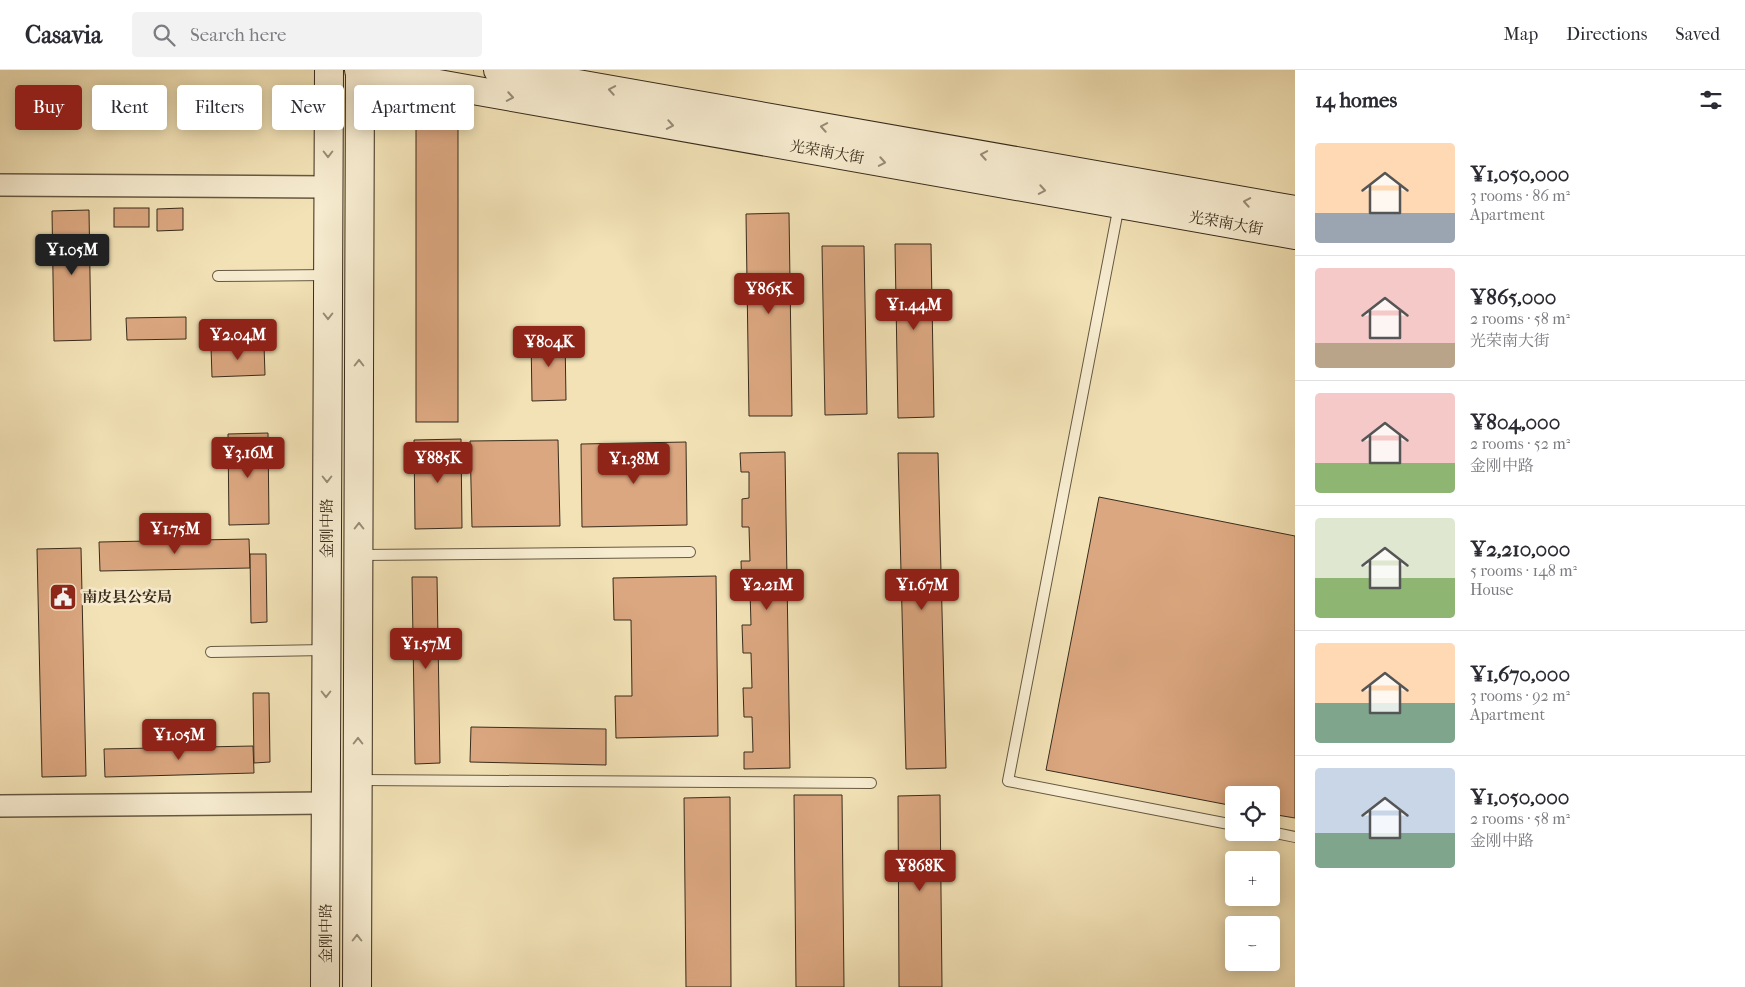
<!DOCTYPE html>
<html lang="en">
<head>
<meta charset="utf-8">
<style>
	:root { --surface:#fff; --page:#f2f2f3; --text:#2b2b33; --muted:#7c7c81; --line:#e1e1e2; --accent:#8f2418 }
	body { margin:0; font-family:"IM FELL French Canon","Noto Serif SC",serif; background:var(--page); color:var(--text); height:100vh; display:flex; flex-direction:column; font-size:19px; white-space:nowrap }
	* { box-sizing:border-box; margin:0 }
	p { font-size:16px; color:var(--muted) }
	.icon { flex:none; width:28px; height:28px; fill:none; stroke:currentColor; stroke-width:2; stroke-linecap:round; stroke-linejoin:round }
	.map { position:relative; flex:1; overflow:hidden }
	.details { display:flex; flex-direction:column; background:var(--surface); width:450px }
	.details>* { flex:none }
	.guide { position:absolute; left:15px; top:15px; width:475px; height:45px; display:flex; gap:10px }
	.tools { position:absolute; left:1225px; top:716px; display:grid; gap:10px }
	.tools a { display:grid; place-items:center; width:55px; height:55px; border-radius:5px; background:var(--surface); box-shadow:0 2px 12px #0003; font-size:25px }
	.price { position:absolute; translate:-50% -42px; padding:0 11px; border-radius:5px; background:var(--accent); color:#fff; font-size:16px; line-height:32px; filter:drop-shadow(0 1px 2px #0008) }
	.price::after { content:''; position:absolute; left:50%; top:30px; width:15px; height:11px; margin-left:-8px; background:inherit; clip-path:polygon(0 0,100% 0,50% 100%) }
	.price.on { background:#222; color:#fff }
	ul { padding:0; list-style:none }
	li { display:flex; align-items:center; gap:15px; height:125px; padding:0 20px }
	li+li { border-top:1px solid var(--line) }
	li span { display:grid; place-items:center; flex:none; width:140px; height:100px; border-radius:5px; color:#555 }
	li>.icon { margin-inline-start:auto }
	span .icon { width:60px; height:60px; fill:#fffc; stroke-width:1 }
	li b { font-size:21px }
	h2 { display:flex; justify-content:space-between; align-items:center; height:60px; padding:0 20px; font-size:21px }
	.chip { padding:0 18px; border-radius:5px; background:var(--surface); box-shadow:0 2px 12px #0003; font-size:18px; line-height:45px }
	.chip.on { background:var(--accent); color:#fff }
	header { display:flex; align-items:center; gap:30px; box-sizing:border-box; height:70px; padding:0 25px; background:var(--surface); border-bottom:1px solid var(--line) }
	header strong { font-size:24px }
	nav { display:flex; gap:28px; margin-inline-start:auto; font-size:18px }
	.search { width:350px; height:45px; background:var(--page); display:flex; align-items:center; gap:12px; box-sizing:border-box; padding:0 18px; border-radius:5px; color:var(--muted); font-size:19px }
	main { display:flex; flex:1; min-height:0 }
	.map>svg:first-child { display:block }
	.building { fill:#dba780; stroke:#382b1b }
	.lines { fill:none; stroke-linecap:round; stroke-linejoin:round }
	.lane-casing { stroke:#665942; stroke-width:12 }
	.street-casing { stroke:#665942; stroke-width:24 }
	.secondary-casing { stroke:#382b1b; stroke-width:30 }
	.lane { stroke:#f7ecd0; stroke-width:10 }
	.street { stroke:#f7ecd0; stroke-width:21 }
	.secondary { stroke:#f7ecd0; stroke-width:28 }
	.oneway { stroke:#988c76 }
	.labels { text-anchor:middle; stroke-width:5; stroke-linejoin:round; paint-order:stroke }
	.street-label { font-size:15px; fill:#382b1b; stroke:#f7ecd0 }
	.poi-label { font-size:15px; font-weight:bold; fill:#382b1b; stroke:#f7ecd0; text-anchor:start }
</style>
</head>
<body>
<header>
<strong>Casavia</strong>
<div class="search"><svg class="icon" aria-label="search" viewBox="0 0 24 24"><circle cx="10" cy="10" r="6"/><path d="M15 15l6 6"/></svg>Search here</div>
<nav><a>Map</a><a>Directions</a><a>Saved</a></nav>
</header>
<main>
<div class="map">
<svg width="1295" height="917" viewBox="0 0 1295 917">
	<rect width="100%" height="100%" fill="#f2e2b6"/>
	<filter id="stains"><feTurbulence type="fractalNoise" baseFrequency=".004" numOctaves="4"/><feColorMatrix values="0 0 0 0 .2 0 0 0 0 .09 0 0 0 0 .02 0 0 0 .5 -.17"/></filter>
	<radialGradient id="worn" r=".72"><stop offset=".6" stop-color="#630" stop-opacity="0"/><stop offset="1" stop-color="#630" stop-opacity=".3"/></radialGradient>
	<!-- building -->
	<g class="building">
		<rect x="416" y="54" width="42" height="298"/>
		<rect x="114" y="138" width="35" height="19"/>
		<path d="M183 138V160L157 161V139Z"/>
		<path d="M89 140 91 270 54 271 52 141Z"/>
		<path d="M789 143 792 346H749L746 144Z"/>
		<path d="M895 174H931L934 347 898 348Z"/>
		<path d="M822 176H864L867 344 825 345Z"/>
		<path d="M186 247V269L127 270 126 248Z"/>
		<path d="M565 266 566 330 532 331 531 267Z"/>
		<path d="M264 275 265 305 212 307 211 277Z"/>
		<path d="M268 363 269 454 229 455 228 364Z"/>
		<path d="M461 369 462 458 415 459 414 370Z"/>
		<path d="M558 370 560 456 472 457 470 371Z"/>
		<path d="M686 372 687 455 582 457 581 374Z"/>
		<path d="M785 382 790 698 744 699V682H753L752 647H744L743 618H752L751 583H743L742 555H751L750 521H742L741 491H750L749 457H742V429L749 428V402H741L740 383Z"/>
		<path d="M898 383H938L946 698 906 699Z"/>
		<path d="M1099 427 1295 466V748L1271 744V725H1234V736L1046 700Z"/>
		<path d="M249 469 250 498 100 501 99 472Z"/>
		<path d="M81 478 86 706 42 707 37 479Z"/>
		<path d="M250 484H266L267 552 251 553Z"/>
		<path d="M716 506 718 666 616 668 615 626H632L631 550H614L613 508Z"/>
		<path d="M412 507H437L440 693 415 694Z"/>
		<path d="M253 623H269L270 692 254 693Z"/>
		<path d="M471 657 606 659V695L470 692Z"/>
		<path d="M253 676 254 703 105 707 104 679Z"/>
		<path d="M794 725H842L844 917H796Z"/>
		<path d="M940 725 942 917H899L898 726Z"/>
		<path d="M730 727 731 917H686L684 728Z"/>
	</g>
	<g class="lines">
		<!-- lane casing -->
		<g class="lane-casing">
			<g id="lane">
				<path d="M1119 135 1008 711 1234 755"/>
				<path d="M218 206 327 205"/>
				<path d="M360 485 690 482"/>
				<path d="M211 582 325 580"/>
				<path d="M359 710 871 713"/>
				<path d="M1271 762 1295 767"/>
			</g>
		</g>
		<!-- street casing -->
		<g class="street-casing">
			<g id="street">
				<path d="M0 115 328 117"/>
				<path d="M0 736 326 733"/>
			</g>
		</g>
		<!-- secondary casing -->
		<g class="secondary-casing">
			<g id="secondary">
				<path d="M359 0 1295 165"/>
				<path d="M498 0 1295 140"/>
				<path d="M325 917 329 0"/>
				<path d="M357 917 360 0"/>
			</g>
		</g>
		<!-- lane -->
		<use href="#lane" class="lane"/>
		<!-- street -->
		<use href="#street" class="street"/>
		<!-- secondary -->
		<use href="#secondary" class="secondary"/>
	</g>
	<!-- one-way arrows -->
	<defs><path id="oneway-chevron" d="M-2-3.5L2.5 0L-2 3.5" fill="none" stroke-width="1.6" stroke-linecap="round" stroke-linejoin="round" transform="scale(1.25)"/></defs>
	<g class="oneway">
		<use href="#oneway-chevron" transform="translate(612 20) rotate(-170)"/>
		<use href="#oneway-chevron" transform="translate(510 27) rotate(10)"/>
		<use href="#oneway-chevron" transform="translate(670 55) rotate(10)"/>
		<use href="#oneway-chevron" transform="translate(824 57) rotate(-170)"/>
		<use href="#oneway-chevron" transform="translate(328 84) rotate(90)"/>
		<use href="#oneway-chevron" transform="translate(984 85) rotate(-170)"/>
		<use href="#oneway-chevron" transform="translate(882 92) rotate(10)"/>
		<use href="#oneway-chevron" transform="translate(1042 120) rotate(10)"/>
		<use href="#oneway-chevron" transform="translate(1247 132) rotate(-170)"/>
		<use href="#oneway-chevron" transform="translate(328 246) rotate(90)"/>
		<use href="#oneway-chevron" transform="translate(359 293) rotate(-90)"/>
		<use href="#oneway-chevron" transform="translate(327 409) rotate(90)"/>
		<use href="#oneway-chevron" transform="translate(359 456) rotate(-90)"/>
		<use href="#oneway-chevron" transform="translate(326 624) rotate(90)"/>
		<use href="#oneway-chevron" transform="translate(358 671) rotate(-90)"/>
		<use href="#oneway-chevron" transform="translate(357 868) rotate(-90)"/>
	</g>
	<!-- icons -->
	<defs>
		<g id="civic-square" transform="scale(1.4375)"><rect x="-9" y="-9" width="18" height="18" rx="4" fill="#8f2418" stroke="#f7ecd0"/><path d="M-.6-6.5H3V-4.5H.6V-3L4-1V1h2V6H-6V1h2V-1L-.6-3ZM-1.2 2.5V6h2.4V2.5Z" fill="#fff"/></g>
	</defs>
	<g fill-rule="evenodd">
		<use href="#civic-square" x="63" y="527"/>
	</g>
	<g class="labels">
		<!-- street labels -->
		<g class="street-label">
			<text transform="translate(827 82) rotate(10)" y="5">光荣南大街</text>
			<text transform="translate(1226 153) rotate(10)" y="5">光荣南大街</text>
			<text transform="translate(327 458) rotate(-90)" y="5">金刚中路</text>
			<text transform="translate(326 863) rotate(-90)" y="5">金刚中路</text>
		</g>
		<!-- poi labels -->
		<g class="poi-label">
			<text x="82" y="532">南皮县公安局</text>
		</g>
	</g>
	<rect width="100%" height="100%" filter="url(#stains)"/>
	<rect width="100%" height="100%" fill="url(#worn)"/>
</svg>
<div class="tools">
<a><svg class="icon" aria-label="locate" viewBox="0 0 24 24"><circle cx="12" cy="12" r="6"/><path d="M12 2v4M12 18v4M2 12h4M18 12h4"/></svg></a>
<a>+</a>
<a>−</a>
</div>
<b class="price on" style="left:72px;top:206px">¥1.05M</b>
<b class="price" style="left:769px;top:245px">¥865K</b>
<b class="price" style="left:914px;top:261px">¥1.44M</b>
<b class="price" style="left:238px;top:291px">¥2.04M</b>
<b class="price" style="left:549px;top:298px">¥804K</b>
<b class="price" style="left:248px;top:409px">¥3.16M</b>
<b class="price" style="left:438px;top:414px">¥885K</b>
<b class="price" style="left:634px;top:415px">¥1.38M</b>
<b class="price" style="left:175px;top:485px">¥1.75M</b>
<b class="price" style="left:767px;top:541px">¥2.21M</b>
<b class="price" style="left:922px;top:541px">¥1.67M</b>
<b class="price" style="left:426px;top:600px">¥1.57M</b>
<b class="price" style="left:179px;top:691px">¥1.05M</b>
<b class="price" style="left:920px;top:822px">¥868K</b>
<div class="guide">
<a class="chip on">Buy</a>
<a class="chip">Rent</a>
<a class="chip">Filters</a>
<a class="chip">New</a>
<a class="chip">Apartment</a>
</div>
</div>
<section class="details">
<h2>14 homes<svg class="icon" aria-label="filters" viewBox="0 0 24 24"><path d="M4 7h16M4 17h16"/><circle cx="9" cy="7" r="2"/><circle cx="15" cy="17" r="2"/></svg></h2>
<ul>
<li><span style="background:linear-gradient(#ffd9b3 70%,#9aa5b1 0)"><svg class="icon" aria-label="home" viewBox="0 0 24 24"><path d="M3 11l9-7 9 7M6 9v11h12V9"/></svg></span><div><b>¥1,050,000</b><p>3 rooms · 86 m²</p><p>Apartment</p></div></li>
<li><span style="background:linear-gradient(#f6c9c9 75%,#b9a48a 0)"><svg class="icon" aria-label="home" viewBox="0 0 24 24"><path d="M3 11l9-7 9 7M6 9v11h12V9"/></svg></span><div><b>¥865,000</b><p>2 rooms · 58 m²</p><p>光荣南大街</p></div></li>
<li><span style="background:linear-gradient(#f6c9c9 70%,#8fb573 0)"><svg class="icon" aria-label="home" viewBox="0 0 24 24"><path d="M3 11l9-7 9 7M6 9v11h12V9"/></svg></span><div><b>¥804,000</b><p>2 rooms · 52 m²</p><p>金刚中路</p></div></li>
<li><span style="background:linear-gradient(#dfe7d0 60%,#8fb573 0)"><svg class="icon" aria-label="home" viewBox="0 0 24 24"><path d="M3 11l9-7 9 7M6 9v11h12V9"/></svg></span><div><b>¥2,210,000</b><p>5 rooms · 148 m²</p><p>House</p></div></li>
<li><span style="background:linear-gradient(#ffd9b3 60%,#7fa58c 0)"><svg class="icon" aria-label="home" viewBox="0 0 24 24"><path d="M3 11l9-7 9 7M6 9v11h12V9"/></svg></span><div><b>¥1,670,000</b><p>3 rooms · 92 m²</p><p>Apartment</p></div></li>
<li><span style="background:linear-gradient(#c9d6e8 65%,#7fa58c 0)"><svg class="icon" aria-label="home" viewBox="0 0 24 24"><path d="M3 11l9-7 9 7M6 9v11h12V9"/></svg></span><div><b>¥1,050,000</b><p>2 rooms · 58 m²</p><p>金刚中路</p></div></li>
</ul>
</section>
</main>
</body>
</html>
